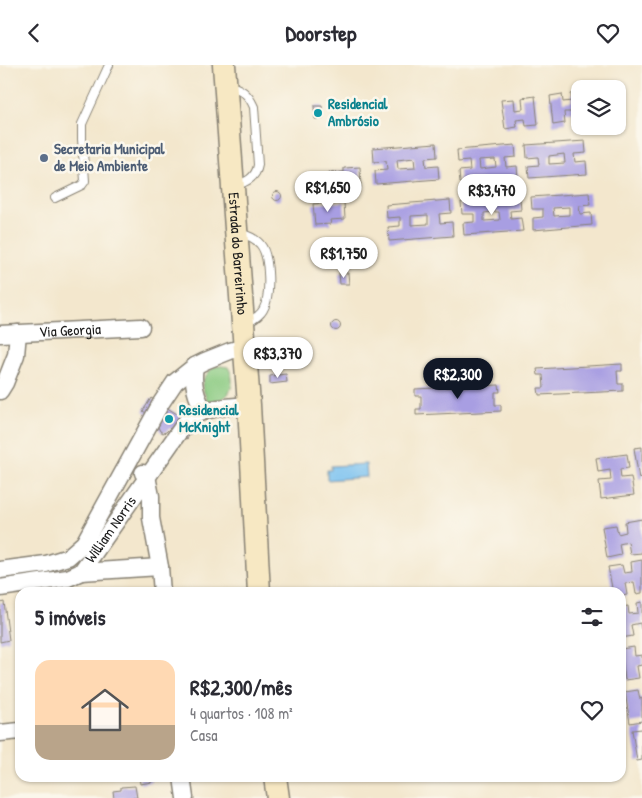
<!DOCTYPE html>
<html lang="pt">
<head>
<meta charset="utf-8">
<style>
	:root { --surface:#fff; --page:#f2f2f3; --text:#2b2b33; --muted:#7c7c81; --accent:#111827 }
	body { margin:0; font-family:"Patrick Hand",sans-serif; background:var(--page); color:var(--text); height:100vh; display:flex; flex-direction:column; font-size:19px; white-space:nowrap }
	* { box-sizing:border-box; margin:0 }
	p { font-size:16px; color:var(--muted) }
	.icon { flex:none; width:28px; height:28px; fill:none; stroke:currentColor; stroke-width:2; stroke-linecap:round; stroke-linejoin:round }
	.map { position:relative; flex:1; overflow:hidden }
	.details { position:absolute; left:15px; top:522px; width:611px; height:195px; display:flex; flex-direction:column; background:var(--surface); border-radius:15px; box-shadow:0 1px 4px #0004 }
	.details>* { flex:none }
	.fabs { position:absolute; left:571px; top:15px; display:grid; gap:10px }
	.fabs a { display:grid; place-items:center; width:55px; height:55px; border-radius:10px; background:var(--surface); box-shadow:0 1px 4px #0004; font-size:25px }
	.price { position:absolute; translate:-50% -42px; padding:0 11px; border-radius:18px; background:#fff; color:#222; font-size:16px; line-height:32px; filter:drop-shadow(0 1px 2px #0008) }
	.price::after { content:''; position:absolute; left:50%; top:30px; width:15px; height:11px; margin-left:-8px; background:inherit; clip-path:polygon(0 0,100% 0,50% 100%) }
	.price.active { background:var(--accent); color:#fff }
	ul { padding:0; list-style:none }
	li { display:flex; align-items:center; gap:15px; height:125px; padding:0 20px }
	li span { display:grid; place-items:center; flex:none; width:140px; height:100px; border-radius:15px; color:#555 }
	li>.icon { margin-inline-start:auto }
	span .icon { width:60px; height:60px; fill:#fffc; stroke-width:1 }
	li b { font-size:21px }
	h2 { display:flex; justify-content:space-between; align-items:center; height:60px; padding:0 20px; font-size:21px }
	header { display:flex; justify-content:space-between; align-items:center; height:65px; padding:0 20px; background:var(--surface); font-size:22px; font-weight:800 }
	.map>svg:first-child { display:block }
	.green { fill:#8aca81; stroke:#53734e }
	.water { fill:#77c0f0; stroke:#4a6e86 }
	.building { fill:#a89ee2; fill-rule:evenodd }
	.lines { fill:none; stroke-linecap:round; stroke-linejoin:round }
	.lane-casing { stroke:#888274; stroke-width:10 }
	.street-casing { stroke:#888274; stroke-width:19 }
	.secondary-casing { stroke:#888274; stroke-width:25 }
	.lane { stroke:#fff; stroke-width:8 }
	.street { stroke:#fff; stroke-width:16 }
	.secondary { stroke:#f7e8c3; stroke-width:22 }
	.culture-dot { fill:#0f9aa8; stroke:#fbf7ec; stroke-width:2 }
	.service-dot { fill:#5c6f8a; stroke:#fbf7ec; stroke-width:2 }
	.labels { text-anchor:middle; stroke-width:5; stroke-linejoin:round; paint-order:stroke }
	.culture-label { font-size:15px; font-weight:bold; fill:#0d838f; stroke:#fbf7ec; text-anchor:start }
	.service-label { font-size:15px; font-weight:bold; fill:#4e5e75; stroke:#fbf7ec; text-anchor:start }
	.street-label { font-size:15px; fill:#1c1c1c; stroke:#fbf7ec }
</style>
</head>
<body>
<header><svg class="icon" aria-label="back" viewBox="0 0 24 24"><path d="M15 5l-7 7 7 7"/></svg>Doorstep<svg class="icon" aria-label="heart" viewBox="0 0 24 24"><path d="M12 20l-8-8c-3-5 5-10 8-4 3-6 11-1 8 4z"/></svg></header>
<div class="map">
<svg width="642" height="733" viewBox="0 0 642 733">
	<rect width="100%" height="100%" fill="#fbf7ec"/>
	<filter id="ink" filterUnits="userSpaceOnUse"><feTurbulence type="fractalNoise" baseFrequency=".02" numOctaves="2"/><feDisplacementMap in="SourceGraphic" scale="10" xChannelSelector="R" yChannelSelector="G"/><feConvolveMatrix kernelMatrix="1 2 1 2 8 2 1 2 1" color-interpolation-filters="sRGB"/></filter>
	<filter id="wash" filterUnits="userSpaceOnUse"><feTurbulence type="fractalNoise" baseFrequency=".0096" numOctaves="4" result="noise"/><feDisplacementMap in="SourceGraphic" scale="20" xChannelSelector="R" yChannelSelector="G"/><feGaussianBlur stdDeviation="1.12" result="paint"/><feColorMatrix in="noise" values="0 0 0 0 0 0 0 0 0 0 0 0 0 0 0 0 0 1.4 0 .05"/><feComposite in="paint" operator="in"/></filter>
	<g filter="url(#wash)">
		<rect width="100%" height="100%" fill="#f3e7cd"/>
		<!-- green -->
		<path class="green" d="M221 301 228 302C238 319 229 340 207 335L202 321 203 315 208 308 213 302Z"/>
		<!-- water -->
		<path class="water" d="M366 399 367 412 327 415V405H331V401Z"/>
		<g id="blocks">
			<!-- building -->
			<g class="building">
				<path d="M580 27V57L574 58 573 47H564L565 58 553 60 550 31 562 29 563 37 572 36 571 29Z"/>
				<path d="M535 31 538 60 526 61 525 54 516 55 517 62 505 64 501 35 514 34 515 45 523 44 522 33Z"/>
				<path d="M314 41H322L323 54H315Z"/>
				<path d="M585 76 586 88 574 89 575 97 586 96 587 109 529 113 528 101 539 100 538 92 527 93 526 80ZM564 89 565 98 549 99V91Z"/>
				<path d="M436 78 437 92 425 93 426 102 438 101 439 114 376 119 375 106 387 105 386 96 374 97 373 83ZM414 93 415 103 398 104 397 95Z"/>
				<path d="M515 80 516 92 505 93 506 102 517 101 518 113 460 118 459 106 470 105 469 96 458 97 457 85ZM495 94 496 102 480 104 479 95Z"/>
				<path d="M360 102 361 123 331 125 329 108 344 107V103Z"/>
				<circle cx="277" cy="131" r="4.5"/>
				<path d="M589 128 590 140 579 141 580 149 591 148 592 160 533 165V153L543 152V144H532L531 132ZM569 142V150L554 151 553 143Z"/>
				<path d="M520 133 521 145 510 146 511 154 521 153 523 166 464 170 463 158 474 157V149H462L461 137ZM492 147H499L500 155 484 156V148Z"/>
				<path d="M450 135 451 148 439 149 440 158 452 157 453 171 389 176 388 162 400 161V152L387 153 386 140ZM428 150V159L411 160V151Z"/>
				<path d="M344 137 345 154 330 155 331 159 315 160 313 139Z"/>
				<path d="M339 208H348L349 219H340Z"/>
				<circle cx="336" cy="261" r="4.5"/>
				<path d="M622 299V306H617L618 319H623V326L539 330 538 323H544L543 310H538L537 304Z"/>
				<path d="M286 309 287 317 270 319V311Z"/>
				<path d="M499 320 500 327H495V340H501V346L416 350V344H421V331H415V324Z"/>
				<path d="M151 333 195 360 187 374 170 363 166 367 163 368 160 366 158 362 160 357 143 346Z"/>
				<path d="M642 382V413L639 414 634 383Z"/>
				<path d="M627 389 629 403 620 404 621 413 631 412 634 430 601 434 599 416 611 415 610 405 598 407 596 393Z"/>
				<path d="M642 454V488L630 489 628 477 619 479 621 490 607 493 602 462 616 460 618 469 626 467 625 457Z"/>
				<path d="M642 495V528L636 529 634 517 625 518 627 530 621 531V528H613L608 502 622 500 624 508 632 507 631 497Z"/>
				<path d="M4 537 9 575 0 577V538Z"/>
				<path d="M642 537V564H641L640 558 631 560 633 571 621 573V542L628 541 629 549 638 548 637 538Z"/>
				<path d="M634 582 635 591 642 590V600L637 601 639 613 625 615 621 584Z"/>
				<path d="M638 625 640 634 642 633V656L630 658 625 627Z"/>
				<path d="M642 664V695L637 696 632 665Z"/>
				<path d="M139 712H151L152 717 140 719Z"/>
				<path d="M135 721 137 733H114L113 726 121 725V722Z"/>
			</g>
		</g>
	</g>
	<g filter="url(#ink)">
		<use href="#blocks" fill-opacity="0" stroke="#888274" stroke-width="1"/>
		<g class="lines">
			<!-- lane casing -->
			<g class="lane-casing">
				<g id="lane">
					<path d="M227 21C241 22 249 30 254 42L258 100C256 113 246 117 235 121"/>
					<path d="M55 133 82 120 85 116 82 74V59L109 0"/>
					<path d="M240 168C247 170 255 173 260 179 270 190 271 232 263 245 259 252 252 255 245 259"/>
				</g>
			</g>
			<!-- street casing -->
			<g class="street-casing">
				<g id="street">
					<path id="s1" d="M0 269 141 262"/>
					<path d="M195 301C192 318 195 332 205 346"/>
					<path d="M0 326 5 318 16 290 18 268"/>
					<path d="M143 408 147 411 151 431V453L160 502 162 528"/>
					<path d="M0 505 46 499 68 492 84 478 161 338 175 317 195 301 205 296 230 286 245 282"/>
					<path d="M81 507 160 502"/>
					<path id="s2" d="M0 523 68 513 81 507 188 354C205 342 228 342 249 340"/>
					<path d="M0 668 20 666"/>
					<path d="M182 712 185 733"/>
				</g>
			</g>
			<!-- secondary casing -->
			<g class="secondary-casing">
				<g id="secondary">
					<path id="s3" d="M224 0 249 340 259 528"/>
					<path d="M275 712 278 733"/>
				</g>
			</g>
			<!-- lane -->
			<use href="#lane" class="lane"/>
			<!-- street -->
			<use href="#street" class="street"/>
			<!-- secondary -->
			<use href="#secondary" class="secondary"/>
		</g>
	</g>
	<!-- markers -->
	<g class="culture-dot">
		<circle cx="318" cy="48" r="5"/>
		<circle cx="169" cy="354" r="5"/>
	</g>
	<circle class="service-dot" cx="44" cy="93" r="5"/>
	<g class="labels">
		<!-- culture labels -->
		<g class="culture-label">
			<text x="328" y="44">Residencial<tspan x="328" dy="17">Ambrósio</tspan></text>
			<text x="179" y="350">Residencial<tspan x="179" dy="17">McKnight</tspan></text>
		</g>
		<!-- service labels -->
		<g class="service-label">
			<text x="54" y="89">Secretaria Municipal<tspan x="54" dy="17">de Meio Ambiente</tspan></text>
		</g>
		<!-- street labels -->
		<g class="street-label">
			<text dy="5" stroke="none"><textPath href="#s3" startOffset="189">Estrada do Barreirinho</textPath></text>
			<text dy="5" stroke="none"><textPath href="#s1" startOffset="70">Via Georgia</textPath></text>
			<text dy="5" stroke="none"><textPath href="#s2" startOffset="135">William Norris</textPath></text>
		</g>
	</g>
</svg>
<div class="fabs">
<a><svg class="icon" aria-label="layers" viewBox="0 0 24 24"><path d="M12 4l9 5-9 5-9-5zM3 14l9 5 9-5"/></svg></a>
</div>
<b class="price" style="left:328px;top:148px">R$1,650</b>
<b class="price" style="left:492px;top:151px">R$3,470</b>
<b class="price" style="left:344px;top:214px">R$1,750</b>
<b class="price" style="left:278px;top:314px">R$3,370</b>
<b class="price active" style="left:458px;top:335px">R$2,300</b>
<section class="details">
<h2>5 imóveis<svg class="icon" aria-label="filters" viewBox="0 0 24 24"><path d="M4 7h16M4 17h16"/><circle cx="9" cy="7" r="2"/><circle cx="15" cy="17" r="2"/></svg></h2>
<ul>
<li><span style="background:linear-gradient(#ffd9b3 65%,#b9a48a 0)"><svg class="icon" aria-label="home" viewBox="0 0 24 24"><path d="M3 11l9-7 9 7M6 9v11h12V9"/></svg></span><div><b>R$2,300/mês</b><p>4 quartos · 108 m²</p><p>Casa</p></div><svg class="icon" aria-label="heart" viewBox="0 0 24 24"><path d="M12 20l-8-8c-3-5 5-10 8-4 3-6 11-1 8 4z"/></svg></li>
</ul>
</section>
</div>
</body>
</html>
